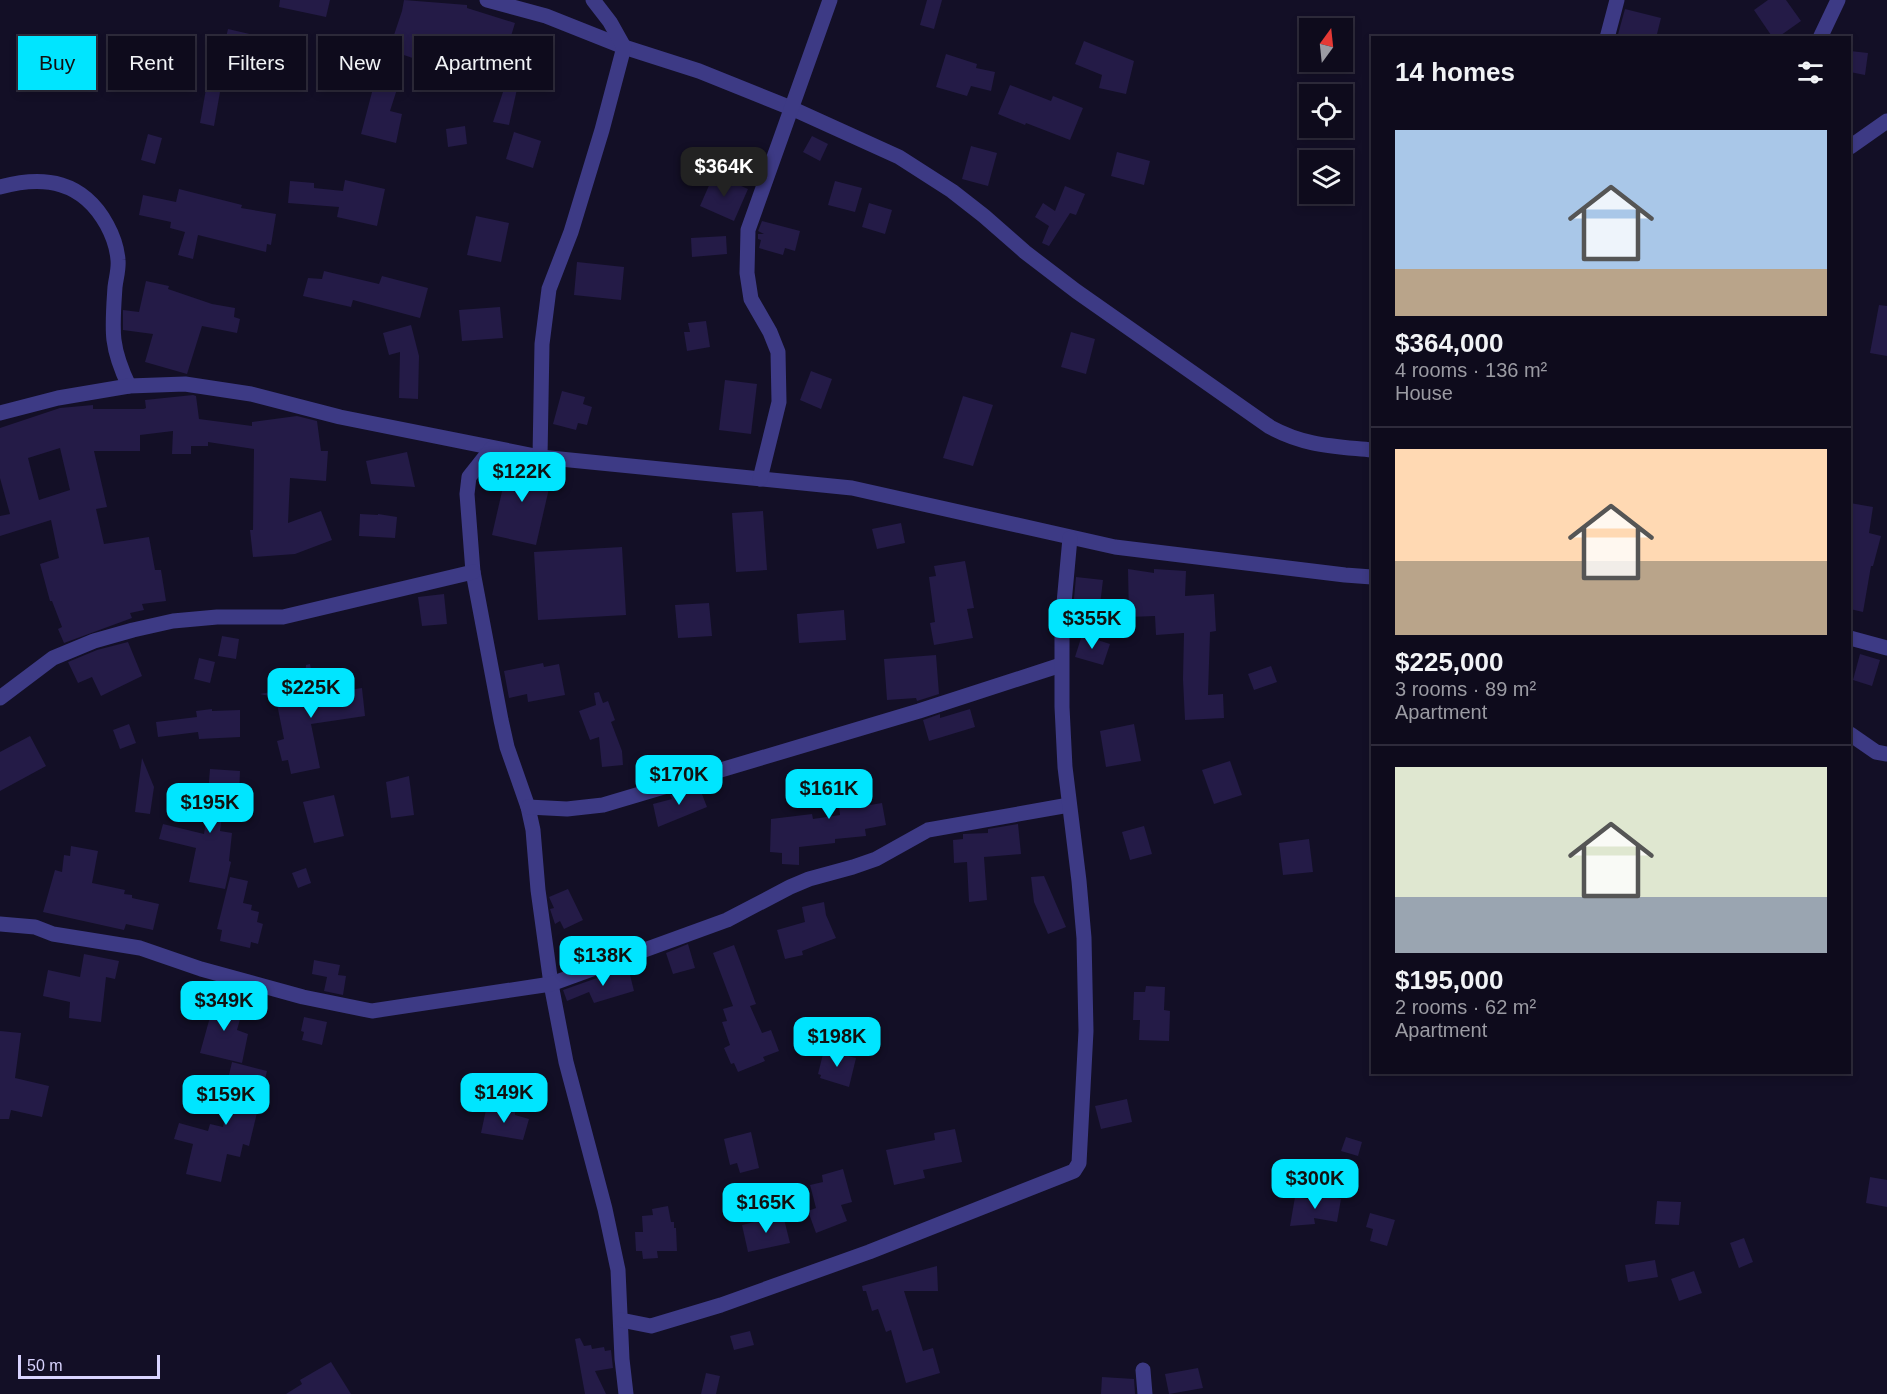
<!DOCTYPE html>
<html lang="en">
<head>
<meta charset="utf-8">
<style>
	:root { --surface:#0e0b1c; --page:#1c1929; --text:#f1f3f6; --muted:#9b9ba3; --line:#2e2b3b; --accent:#00e5ff }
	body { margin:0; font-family:Helvetica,sans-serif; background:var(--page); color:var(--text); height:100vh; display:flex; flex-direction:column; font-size:22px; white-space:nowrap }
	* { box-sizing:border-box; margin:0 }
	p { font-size:20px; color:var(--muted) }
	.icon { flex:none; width:33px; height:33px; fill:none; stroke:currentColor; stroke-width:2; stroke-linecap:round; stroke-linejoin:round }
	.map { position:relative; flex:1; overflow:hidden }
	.side { position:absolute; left:1371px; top:36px; width:480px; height:1038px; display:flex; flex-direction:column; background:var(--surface); border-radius:0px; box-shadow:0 3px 9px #0003,0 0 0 2px var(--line) }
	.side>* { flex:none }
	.banner { position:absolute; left:18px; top:36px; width:570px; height:54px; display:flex; gap:12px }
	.needle { width:39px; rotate:15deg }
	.fabs { position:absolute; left:1299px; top:18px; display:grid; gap:12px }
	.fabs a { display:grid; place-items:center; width:54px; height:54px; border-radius:0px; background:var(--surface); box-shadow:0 3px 9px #0003,0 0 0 2px var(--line); font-size:30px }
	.scale { position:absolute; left:18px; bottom:15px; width:142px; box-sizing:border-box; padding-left:6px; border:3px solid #d9d4ff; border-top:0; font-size:16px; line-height:21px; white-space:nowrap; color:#d9d4ff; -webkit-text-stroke:4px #130f26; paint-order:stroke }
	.price { position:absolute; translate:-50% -51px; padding:0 14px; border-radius:12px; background:var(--accent); color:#111; font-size:20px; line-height:39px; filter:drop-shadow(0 2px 3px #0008) }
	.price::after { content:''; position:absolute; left:50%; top:36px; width:18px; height:14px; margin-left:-9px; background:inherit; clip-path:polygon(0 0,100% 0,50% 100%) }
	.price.selected { background:#222; color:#fff }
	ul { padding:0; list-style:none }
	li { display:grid; align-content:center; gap:12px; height:318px; padding:0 24px }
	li+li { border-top:2px solid var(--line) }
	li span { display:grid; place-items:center; height:186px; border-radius:0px; color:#555 }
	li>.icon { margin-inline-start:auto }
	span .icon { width:108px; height:108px; fill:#fffc; stroke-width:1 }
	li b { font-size:26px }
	h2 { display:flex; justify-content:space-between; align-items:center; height:72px; padding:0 24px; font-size:26px }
	.tag { padding:0 21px; border-radius:0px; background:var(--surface); box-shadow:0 3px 9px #0003,0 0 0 2px var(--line); font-size:21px; line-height:54px }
	.tag.selected { background:var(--accent); color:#111 }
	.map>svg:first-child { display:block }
	.building { fill:#241b47; fill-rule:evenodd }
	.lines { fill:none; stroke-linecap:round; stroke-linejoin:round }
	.minor { stroke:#3d3a85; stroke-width:15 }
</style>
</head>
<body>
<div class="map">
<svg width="1887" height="1394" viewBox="0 0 1887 1394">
	<rect width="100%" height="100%" fill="#130f26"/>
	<!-- building -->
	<g class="building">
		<path d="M280 0H330L326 17 279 7Z"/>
		<path d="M404 0 467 5V8L515 23 508 46 482 38 466 76 389 50 402 11Z"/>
		<path d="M927 0H942L934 29 920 25Z"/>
		<path d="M1768 0H1786L1801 21 1777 38H1773L1754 10Z"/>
		<path d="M1625 9 1661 18 1656 38H1617Z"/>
		<path d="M228 29 271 39 266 64 253 61 252 66 221 58Z"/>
		<path d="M151 40 175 43 172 81 148 79Z"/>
		<path d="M1084 41 1134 61 1126 94 1099 88 1102 75 1075 64Z"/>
		<path d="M1850 51 1868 53 1865 75 1850 72Z"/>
		<path d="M946 54 977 64 976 68 995 72 991 91 971 86 967 96 936 87Z"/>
		<path d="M511 68 521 71 509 125 493 122Z"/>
		<path d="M376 77 391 82V84L394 85 393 88 397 89 390 111 402 114 396 143 361 134Z"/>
		<path d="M1010 85 1051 101 1053 96 1083 108 1070 140 1026 123 1025 125 998 114Z"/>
		<path d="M206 89 220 92 214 126 200 123Z"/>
		<path d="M465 126 467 144 448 147 446 129Z"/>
		<path d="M514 132 541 141 533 168 506 159Z"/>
		<path d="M148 134 162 138 155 164 141 160Z"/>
		<path d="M812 136 828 144 820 161 803 152Z"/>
		<path d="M971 146 997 153 988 186 962 179Z"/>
		<path d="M1117 152 1150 161 1144 185 1111 176Z"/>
		<path d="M714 174 748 189 734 221 700 206Z"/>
		<path d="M345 180 385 189 377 226 337 217 339 207 288 203 290 181 314 183V188L343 191Z"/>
		<path d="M835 181 862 188 855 212 828 205Z"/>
		<path d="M1065 186 1085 194 1076 215 1070 213 1049 246 1042 243 1049 226 1035 217 1043 203 1055 211Z"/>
		<path d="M179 189 242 205 241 208 276 214 271 245 267 244 266 252 198 235 193 259 178 255 185 232 170 228 171 222 139 215 143 195 176 202Z"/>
		<path d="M869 203 892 210 885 234 862 227Z"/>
		<path d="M476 216 509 223 501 262 467 255Z"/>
		<path d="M762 221 800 231 795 251 785 248 783 255 759 248 761 240 758 239V234H764L758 231Z"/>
		<path d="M726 236 727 254 692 257 691 238Z"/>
		<path d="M577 262 624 267 621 300 574 295Z"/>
		<path d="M324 271 379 284 382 276 428 288 420 318 353 300 351 307 303 296 308 278 322 279Z"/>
		<path d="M146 281 169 286 168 289 212 304 235 308 234 317 240 319 237 333 202 326 187 374 145 362 153 334 123 330V310L139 312Z"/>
		<path d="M1879 305 1887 306V356L1870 353Z"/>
		<path d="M500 307 503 338 462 341 459 310Z"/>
		<path d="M706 321 710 347 687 351 684 332H690L688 323Z"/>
		<path d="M411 325 419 356 418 399 399 398 400 352 389 355 383 333Z"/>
		<path d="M1071 332 1095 339 1086 374 1061 367Z"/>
		<path d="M811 371 832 379 821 409 800 400Z"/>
		<path d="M725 380 757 384 751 434 719 430Z"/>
		<path d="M562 391 585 397 583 404 592 407 587 425 578 423 576 430 553 424Z"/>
		<path d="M193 395 196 396 199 419 252 426V422L297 416 317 421 321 451H328L326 481 290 478 288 523 321 511 332 540 295 554 253 557 250 530H253L254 449 208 442V446H191V454H172L173 431 140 435V451H94L107 507 96 509 104 544 149 537 155 570H161L166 601 142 604 144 610 130 613 132 618 64 643 58 629 62 627 52 601H50L40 564 59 558 51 520 0 536V516L10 514 0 478V428L60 408 93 405V409H144L146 408 145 400ZM60 448 70 490 39 500 28 458Z"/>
		<path d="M963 396 993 405 973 466 943 458Z"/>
		<path d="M407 452 415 487 371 484 366 461Z"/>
		<path d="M509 461 553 471 536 545 492 535Z"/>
		<path d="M1850 503 1873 507 1869 533 1881 536 1873 566H1871L1863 612 1850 609Z"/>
		<path d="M763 511 767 570 736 572 732 513Z"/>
		<path d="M360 514 378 515V514L397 517 395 538 359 536Z"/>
		<path d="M901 523 905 543 877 549 872 529Z"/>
		<path d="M622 547 626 615 538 620 534 552Z"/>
		<path d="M965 561 974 608 967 609 973 638 934 645 930 623 935 622 929 577 936 576 934 566Z"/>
		<path d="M1128 569 1154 573V569L1186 571 1185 596 1214 594 1216 631 1210 632 1208 695 1223 694 1224 718 1185 720 1183 679 1184 633 1156 635 1155 616 1129 617Z"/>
		<path d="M1076 577 1103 580 1099 613 1073 609Z"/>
		<path d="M444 594 447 624 422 626 418 597Z"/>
		<path d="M709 603 712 636 678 638 675 605Z"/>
		<path d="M844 610 846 640 799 643 797 614Z"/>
		<path d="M1082 635 1110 644 1103 665 1075 657Z"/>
		<path d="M222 636 239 639 236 659 218 656Z"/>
		<path d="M128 642 142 676 101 696 92 677 78 683 68 662 97 650Z"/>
		<path d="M1860 654 1880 660 1872 686 1853 680Z"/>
		<path d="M936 655 939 694 917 701 916 698 887 700 884 659Z"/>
		<path d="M199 658 215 662 210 683 194 679Z"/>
		<path d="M543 663 544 667 559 664 565 695 528 702 527 694 509 698 504 671Z"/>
		<path d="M310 664 316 695 362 688 365 716 311 724 320 768 291 774 288 760 282 761 277 741 284 739 277 704 296 702 260 694 302 686V689H304L306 665Z"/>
		<path d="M1271 666 1277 682 1254 690 1248 674Z"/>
		<path d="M599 692 603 703 608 701 615 720 611 722 622 751 623 765 602 767 599 737 590 740 579 711 596 705 594 693Z"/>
		<path d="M212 709V711L240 710V737L199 739 198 732 158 737 156 722 197 717 196 711Z"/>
		<path d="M970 709 975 727 929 741 923 720 940 714V718Z"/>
		<path d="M129 724 136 743 120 749 113 730Z"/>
		<path d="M1134 724 1141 761 1106 767 1100 731Z"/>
		<path d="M30 736 46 766 0 791V752Z"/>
		<path d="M142 758 154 787 150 814 135 812Z"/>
		<path d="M1230 761 1242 795 1214 804 1202 770Z"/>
		<path d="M210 769 240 771 239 796 225 795 220 831 232 833 229 861 231 862 225 889 189 882 196 848 159 839 163 824 204 834 210 794H208Z"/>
		<path d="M866 769 870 805 882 803 886 825 865 829 866 836 835 839V843L799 847V865L782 864V853L770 852 771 819 812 814 813 819 840 815 835 772Z"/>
		<path d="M409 776 414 815 391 818 386 782Z"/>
		<path d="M690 789 692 793 700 789 707 807 658 827 653 804 672 799 670 795Z"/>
		<path d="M334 795 344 836 314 843 303 802Z"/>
		<path d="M1018 824 1021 854 984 857 987 900 969 902 967 862 954 863 953 840 963 839V834L988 833V829Z"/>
		<path d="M1144 826 1152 854 1130 860 1122 832Z"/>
		<path d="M1309 839 1313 872 1283 875 1279 843Z"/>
		<path d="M71 846 98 851 92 883 125 890 124 894 132 895V898L159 904 153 930 126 924 124 930 43 912 55 870 62 872 64 855 70 856Z"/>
		<path d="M306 868 311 883 298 888 292 873Z"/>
		<path d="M1044 876 1066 927 1048 934 1034 902 1031 877Z"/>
		<path d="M230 877 248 881 243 903 252 905 251 910 259 912 257 922 263 924 258 944 251 942 250 948 220 941 222 930 217 929Z"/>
		<path d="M568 889 583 920 564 929 560 921 555 924 550 909 554 908 549 897Z"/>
		<path d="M824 902 826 915 836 938 802 951 803 955 785 959 777 930 805 922 802 907Z"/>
		<path d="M688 944 695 968 673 974 666 953Z"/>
		<path d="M734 945 756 1004 750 1006 762 1033 771 1030 779 1051 763 1057 765 1061 738 1072 734 1063 731 1064 724 1048 730 1045 722 1022 727 1021 723 1009 733 1006 713 953Z"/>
		<path d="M84 954 119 961 115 979 106 977 101 1022 69 1018 70 1002 43 996 48 970 80 977Z"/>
		<path d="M314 960 340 965 338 975 346 976 343 995 324 991 327 977 312 974Z"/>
		<path d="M628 967 634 991 594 1003 589 992 567 1001 563 990Z"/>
		<path d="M1146 986 1165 987 1164 1010 1170 1011 1169 1041 1139 1040 1140 1020H1133L1134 992H1145Z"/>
		<path d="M217 992 232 996 228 1009 242 1012 237 1030 248 1034 242 1063 200 1053Z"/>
		<path d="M304 1017 327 1022 322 1045 302 1040 304 1032 301 1031Z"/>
		<path d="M0 1031 21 1033 15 1078 49 1086 42 1117 11 1110 9 1119H0Z"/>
		<path d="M824 1050 856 1058 849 1087 820 1078 821 1075 818 1074Z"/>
		<path d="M232 1062 267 1071 249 1146 243 1144 240 1157 227 1154 221 1182 186 1174 193 1144 174 1139 179 1123 208 1131 210 1124 223 1127 232 1089 226 1088Z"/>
		<path d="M1127 1099 1132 1122 1101 1129 1095 1106Z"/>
		<path d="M487 1105 515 1112V1115L529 1119 523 1140 481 1133Z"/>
		<path d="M955 1129 962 1162 923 1170 925 1178 894 1185 886 1150 935 1140 934 1133Z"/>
		<path d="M751 1132 759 1168 740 1173 737 1163 730 1165 724 1139Z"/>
		<path d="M1346 1137 1362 1142 1358 1156 1341 1151Z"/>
		<path d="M843 1169 852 1202 841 1205 847 1221 816 1233 808 1211 816 1208 810 1185 823 1182 822 1175Z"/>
		<path d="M1870 1177 1887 1180V1207L1866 1203Z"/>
		<path d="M1314 1194 1341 1199 1337 1222 1314 1218 1315 1224 1290 1226 1295 1197 1314 1200Z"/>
		<path d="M1657 1201 1681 1202 1679 1225 1655 1224Z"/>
		<path d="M668 1206 671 1222H674V1228H676L677 1251H657L658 1258 643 1259 642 1251H636L635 1232H643L642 1216 653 1215 652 1209Z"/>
		<path d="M1370 1213 1395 1220 1387 1246 1370 1241 1373 1229 1366 1227Z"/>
		<path d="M783 1215 790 1243 748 1252 742 1225Z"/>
		<path d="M1744 1238 1753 1262 1739 1268 1730 1243Z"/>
		<path d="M1655 1260 1658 1277 1628 1282 1625 1265Z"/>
		<path d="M937 1266 938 1291H904L923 1351 933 1348 940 1373 906 1383 891 1330 886 1332 878 1309 872 1311 866 1291H863L862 1286Z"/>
		<path d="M1694 1271 1702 1293 1679 1301 1671 1279Z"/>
		<path d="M750 1331 754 1345 734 1350 730 1336Z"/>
		<path d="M580 1338 584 1346 591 1345 592 1349 604 1347 605 1351 611 1350 613 1368 595 1371 606 1394H585L575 1339Z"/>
		<path d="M331 1362 351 1394H286L302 1384 300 1380Z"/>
		<path d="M1198 1368 1203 1388 1169 1394 1165 1374Z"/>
		<path d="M706 1373 720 1376 716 1394H701Z"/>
		<path d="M1102 1377 1134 1379 1135 1394H1101Z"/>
	</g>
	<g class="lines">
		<!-- minor -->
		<g class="minor">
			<path d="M487 0 546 16 624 47 699 71 791 108 899 157 952 191 984 216 1025 252 1076 291 1270 427C1305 446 1333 446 1372 450"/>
			<path d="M1607 38 1617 0"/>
			<path d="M1820 38 1838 0"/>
			<path d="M1850 147 1887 121"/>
			<path d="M0 187C45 175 83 181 107 225 113 236 117 247 118 260 119 269 116 278 115 287 112 331 110 346 129 386"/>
			<path d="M0 413 58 398 129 386 185 384 251 394 340 417 540 457 852 488 1115 547 1345 575 1372 577"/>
			<path d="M492 448 469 477 467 494 473 572 501 720 507 747 528 807 533 830 538 890 551 984 566 1062 605 1209 618 1270 622 1359 626 1394"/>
			<path d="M540 457 542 344 549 289 571 232 602 130 624 47 610 22 593 0"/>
			<path d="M760 479 779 402 778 352 770 332 751 299 747 273 748 230 830 0"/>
			<path d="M1850 638 1887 648"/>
			<path d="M0 698 53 658 94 641 133 630 173 621 217 617H283L473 572"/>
			<path d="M1850 734 1876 752 1887 754"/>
			<path d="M528 807 567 809 603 805 919 711 1061 665"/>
			<path d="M0 924 35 927 53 934 140 948 201 969 303 997 372 1011 551 984 727 920 790 887 809 879 853 867 876 859 928 830 1069 805"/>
			<path d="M621 1320 651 1326 721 1305 869 1252 1074 1171 1079 1163 1086 1031 1084 938 1079 881 1065 767 1062 707V625L1070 538"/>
			<path d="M1143 1370 1145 1394"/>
		</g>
	</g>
</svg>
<div class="fabs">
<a><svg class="needle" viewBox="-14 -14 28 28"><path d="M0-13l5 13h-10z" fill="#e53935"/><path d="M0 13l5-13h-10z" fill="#9b9ba3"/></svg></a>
<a><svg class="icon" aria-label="locate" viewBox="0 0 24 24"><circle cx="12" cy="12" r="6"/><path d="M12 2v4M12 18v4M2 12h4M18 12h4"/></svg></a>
<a><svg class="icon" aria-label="layers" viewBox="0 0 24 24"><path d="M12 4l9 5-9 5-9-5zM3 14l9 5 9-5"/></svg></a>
</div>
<div class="scale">50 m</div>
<b class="price selected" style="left:724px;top:198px">$364K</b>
<b class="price" style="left:522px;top:503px">$122K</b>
<b class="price" style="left:1092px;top:650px">$355K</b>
<b class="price" style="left:311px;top:719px">$225K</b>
<b class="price" style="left:679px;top:806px">$170K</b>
<b class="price" style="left:829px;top:820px">$161K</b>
<b class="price" style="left:210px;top:834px">$195K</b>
<b class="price" style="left:603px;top:987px">$138K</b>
<b class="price" style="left:224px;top:1032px">$349K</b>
<b class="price" style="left:837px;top:1068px">$198K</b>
<b class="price" style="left:504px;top:1124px">$149K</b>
<b class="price" style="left:226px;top:1126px">$159K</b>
<b class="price" style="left:1315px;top:1210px">$300K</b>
<b class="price" style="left:766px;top:1234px">$165K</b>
<div class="banner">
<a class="tag selected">Buy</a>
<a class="tag">Rent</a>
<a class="tag">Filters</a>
<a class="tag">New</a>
<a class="tag">Apartment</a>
</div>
<section class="side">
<h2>14 homes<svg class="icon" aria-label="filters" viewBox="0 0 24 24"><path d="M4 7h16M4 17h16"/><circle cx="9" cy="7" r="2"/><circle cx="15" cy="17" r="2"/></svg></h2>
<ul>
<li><span style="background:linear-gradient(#a9c7e8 75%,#b9a48a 0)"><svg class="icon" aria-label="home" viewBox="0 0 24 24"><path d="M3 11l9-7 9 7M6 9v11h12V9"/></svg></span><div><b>$364,000</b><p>4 rooms · 136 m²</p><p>House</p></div></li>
<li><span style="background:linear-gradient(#ffd9b3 60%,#b9a48a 0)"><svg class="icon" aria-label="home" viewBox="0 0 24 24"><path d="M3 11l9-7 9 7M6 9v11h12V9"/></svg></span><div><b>$225,000</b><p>3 rooms · 89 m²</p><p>Apartment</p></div></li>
<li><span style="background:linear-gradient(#dfe7d0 70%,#9aa5b1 0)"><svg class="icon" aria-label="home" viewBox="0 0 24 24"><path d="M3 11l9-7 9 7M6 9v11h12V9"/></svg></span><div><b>$195,000</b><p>2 rooms · 62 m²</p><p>Apartment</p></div></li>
</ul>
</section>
</div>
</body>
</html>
